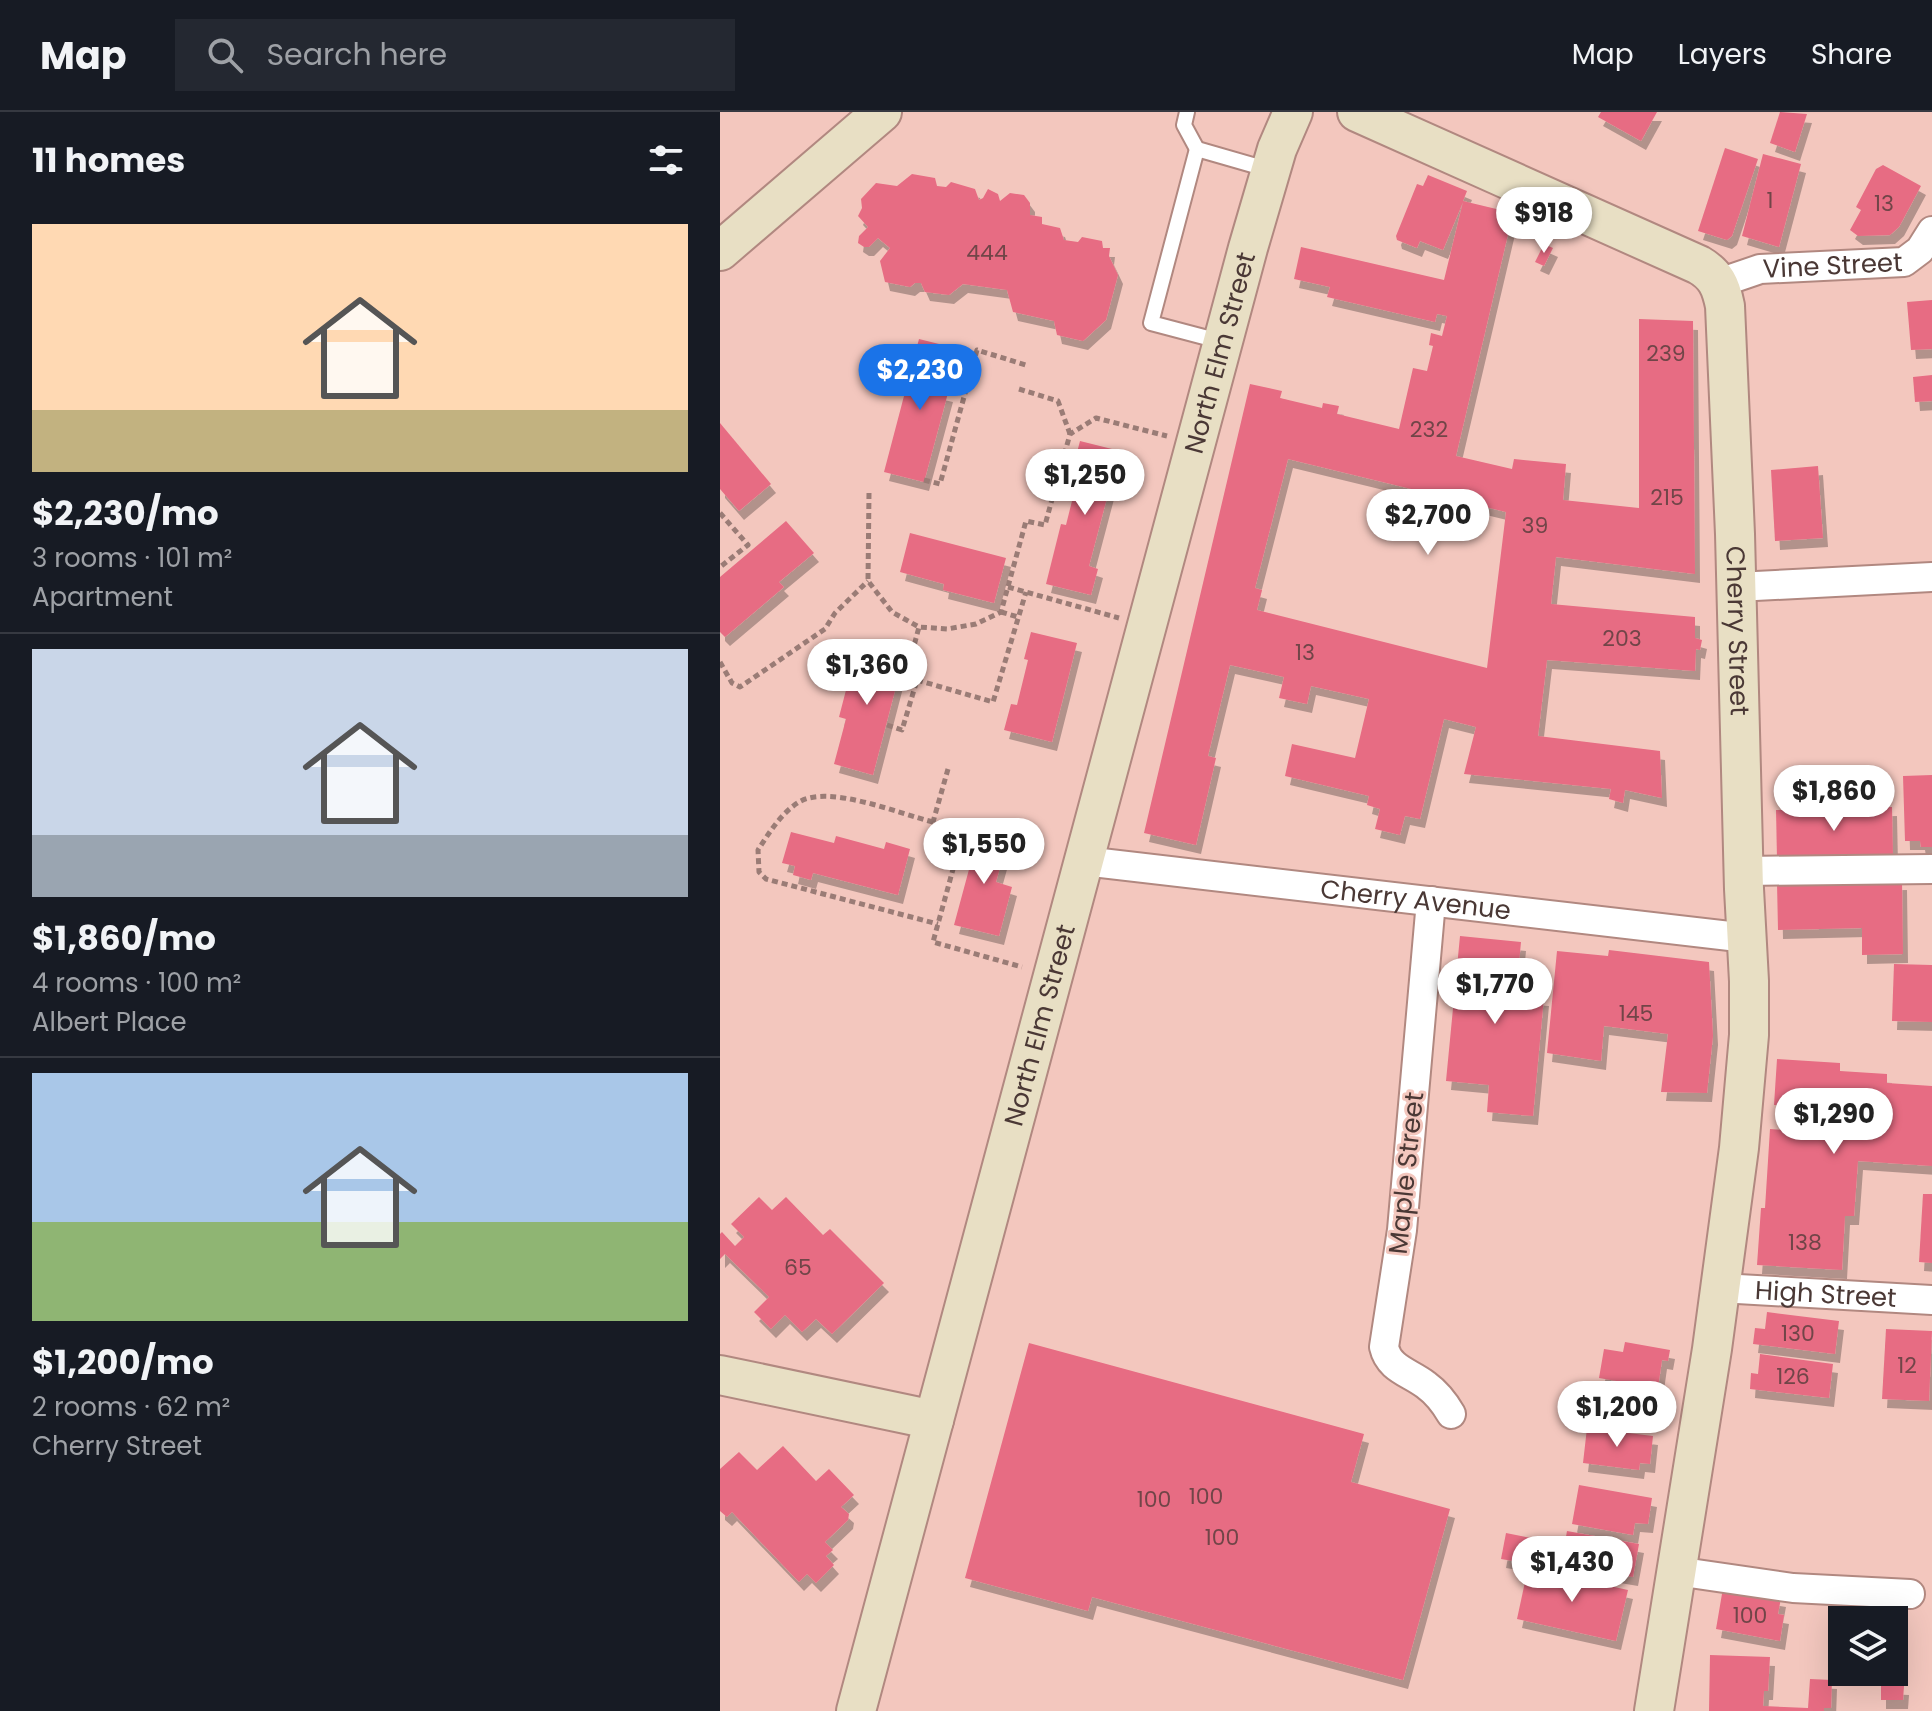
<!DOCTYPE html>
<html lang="en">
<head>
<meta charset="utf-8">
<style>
	:root { --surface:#171b24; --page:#242831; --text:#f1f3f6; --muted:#9ea1a6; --line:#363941; --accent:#1a73e8 }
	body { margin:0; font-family:Poppins,sans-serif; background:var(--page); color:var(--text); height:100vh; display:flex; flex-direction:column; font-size:30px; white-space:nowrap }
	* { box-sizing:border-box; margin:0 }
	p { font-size:26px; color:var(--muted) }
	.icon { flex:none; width:44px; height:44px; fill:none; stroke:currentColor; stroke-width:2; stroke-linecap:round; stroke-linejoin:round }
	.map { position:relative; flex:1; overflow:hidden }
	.side { display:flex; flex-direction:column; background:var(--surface); width:720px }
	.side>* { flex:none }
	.buttons { position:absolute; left:1108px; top:1494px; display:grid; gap:16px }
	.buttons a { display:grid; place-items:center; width:80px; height:80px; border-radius:0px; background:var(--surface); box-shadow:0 8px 32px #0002; font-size:40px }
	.price { position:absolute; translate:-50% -68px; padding:0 18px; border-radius:28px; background:#fff; color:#222; font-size:26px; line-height:52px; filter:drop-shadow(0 2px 4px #0008) }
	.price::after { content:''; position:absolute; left:50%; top:48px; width:24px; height:18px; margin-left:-12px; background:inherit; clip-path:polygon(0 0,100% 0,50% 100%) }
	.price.current { background:var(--accent); color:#fff }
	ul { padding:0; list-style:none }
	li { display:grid; align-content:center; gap:16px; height:424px; padding:0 32px }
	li+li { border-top:2px solid var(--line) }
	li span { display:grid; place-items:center; height:248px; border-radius:0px; color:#555 }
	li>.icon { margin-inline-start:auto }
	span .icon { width:144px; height:144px; fill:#fffc; stroke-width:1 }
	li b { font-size:34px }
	h2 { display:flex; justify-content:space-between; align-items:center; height:96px; padding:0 32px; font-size:34px }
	header { display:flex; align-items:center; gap:48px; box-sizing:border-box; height:112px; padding:0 40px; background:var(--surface); border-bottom:2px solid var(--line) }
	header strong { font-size:38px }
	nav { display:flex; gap:44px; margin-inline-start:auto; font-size:28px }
	.search { width:560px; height:72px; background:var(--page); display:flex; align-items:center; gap:20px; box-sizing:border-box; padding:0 28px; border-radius:0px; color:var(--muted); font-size:30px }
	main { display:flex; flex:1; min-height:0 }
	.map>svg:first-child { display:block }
	.building { fill:#e76c83; fill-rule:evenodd; filter:url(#shadow) }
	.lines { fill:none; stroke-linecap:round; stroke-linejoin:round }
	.lane-casing { stroke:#b18880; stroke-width:18 }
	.street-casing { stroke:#b18880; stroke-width:32 }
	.secondary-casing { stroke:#b18880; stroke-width:42 }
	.path { stroke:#9a7c76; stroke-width:5; stroke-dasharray:6 4; stroke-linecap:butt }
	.lane { stroke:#fff; stroke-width:14 }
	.street { stroke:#fff; stroke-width:28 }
	.secondary { stroke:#e8dfc4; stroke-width:38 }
	.labels { text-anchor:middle; stroke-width:6; stroke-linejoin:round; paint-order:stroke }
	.number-label { font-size:22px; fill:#714548 }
	.street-label { font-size:26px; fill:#4a3835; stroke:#f3c7be }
</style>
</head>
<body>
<header>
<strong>Map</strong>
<div class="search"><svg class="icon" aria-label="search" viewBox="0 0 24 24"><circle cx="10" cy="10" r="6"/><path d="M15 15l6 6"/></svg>Search here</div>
<nav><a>Map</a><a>Layers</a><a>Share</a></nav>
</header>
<main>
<section class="side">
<h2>11 homes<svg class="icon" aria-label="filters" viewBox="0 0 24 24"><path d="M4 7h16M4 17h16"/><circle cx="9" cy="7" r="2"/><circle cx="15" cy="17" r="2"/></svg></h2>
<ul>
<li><span style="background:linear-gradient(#ffd9b3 75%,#c2b280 0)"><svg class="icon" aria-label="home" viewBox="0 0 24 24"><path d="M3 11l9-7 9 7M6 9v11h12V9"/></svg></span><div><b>$2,230/mo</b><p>3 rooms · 101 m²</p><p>Apartment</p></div></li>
<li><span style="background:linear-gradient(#c9d6e8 75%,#9aa5b1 0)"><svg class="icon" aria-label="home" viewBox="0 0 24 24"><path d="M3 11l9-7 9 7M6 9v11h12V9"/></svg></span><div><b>$1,860/mo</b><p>4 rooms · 100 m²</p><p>Albert Place</p></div></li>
<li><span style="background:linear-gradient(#a9c7e8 60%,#8fb573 0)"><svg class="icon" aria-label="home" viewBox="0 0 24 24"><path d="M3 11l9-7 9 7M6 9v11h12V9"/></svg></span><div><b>$1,200/mo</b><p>2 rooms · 62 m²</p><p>Cherry Street</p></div></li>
</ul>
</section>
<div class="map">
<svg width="1212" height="1599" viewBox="0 0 1212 1599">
	<defs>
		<filter id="shadow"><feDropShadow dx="5" dy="9" stdDeviation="0" flood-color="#0004"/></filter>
	</defs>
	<rect width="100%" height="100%" fill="#f3c7be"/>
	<!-- building -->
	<g class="building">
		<path d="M881 0H937L921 29 878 5Z"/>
		<path d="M1060 0 1087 2 1075 40 1050 31Z"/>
		<path d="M1005 36 1038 47 1012 124 1007 128 978 119Z"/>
		<path d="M1043 42 1081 52 1059 135 1022 124Z"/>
		<path d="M1163 53 1201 74 1179 115 1170 123 1138 124 1130 118 1141 98 1136 95 1156 57Z"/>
		<path d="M192 62 215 66 217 74 226 75 231 70 255 77 259 88 263 86 268 77 278 82 280 89 290 81 304 83 310 91V103L322 105V112L340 116 344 128 358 130 362 125 382 129 383 136H390L389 144 398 163 386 208 363 229 337 223 334 209 293 200 287 178 243 172 229 183 205 180 201 171H195L190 175 165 170 160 149 170 136 158 126 149 135H144L138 131 139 124 148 115 138 104 142 96 141 87 156 71 177 74Z"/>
		<path d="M708 63 747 79 743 89 793 101 736 344 792 357 794 347 846 352 843 388 919 396V207L973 209 975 462 836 445 831 492 975 505V526L982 528 980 538 976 537 975 559 827 548 818 624 940 639 942 686 905 678 903 691 889 687 891 677 744 662 756 615 724 607 700 707 685 704 680 723 655 717 660 697 647 693 649 684 565 664 572 632 635 646 649 587 591 574 587 592 559 586 564 565 510 553 488 644 496 646 476 733 424 721 530 272 562 279 560 286 602 296 603 291 619 294 617 302 679 317 693 256 707 259 713 234 709 233 711 221 722 224 727 204 717 202 715 210 607 185 610 175 574 167 581 135 724 168 743 90 723 138 700 129 697 136 677 128 676 124 697 72 703 74ZM568 347 786 400 767 556 537 498 542 478 535 476Z"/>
		<path d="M824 132 833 136 824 154 815 150Z"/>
		<path d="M1212 188V237L1191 238 1187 190Z"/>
		<path d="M199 227 231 235 228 248 235 250 230 268 222 266 219 279 228 281 204 370 164 360Z"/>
		<path d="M1212 263V289L1195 290 1193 265Z"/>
		<path d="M0 311 51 372 19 399 0 377Z"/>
		<path d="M360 329 408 341 401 369 392 367 369 454 378 457 371 483 326 472 341 412 346 413 352 389 346 387 350 368 358 370 361 358 353 356Z"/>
		<path d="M1098 354 1103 426 1055 429 1051 358Z"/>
		<path d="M66 409 94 441 59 470 64 475 5 525 0 520V465Z"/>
		<path d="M190 421 286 446 274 491 223 478 224 472 180 460Z"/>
		<path d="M311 520 357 531 332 630 284 618 291 592 297 593 308 548 304 547Z"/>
		<path d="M138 532 184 544 153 663 114 652 126 607 119 605Z"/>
		<path d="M1212 663V735H1201L1200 729H1185L1183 664Z"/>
		<path d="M1172 695 1173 744 1057 747 1056 698Z"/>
		<path d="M257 718 288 727 276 770 292 775 279 824 234 813 251 750 243 747 247 732 253 734Z"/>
		<path d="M71 720 114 731 116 724 164 737 166 730 190 737 178 783 93 761 91 768 73 763 75 754 62 751Z"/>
		<path d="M1182 769 1183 842 1142 843V816L1058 818 1057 771Z"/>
		<path d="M740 824 801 830 796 883 824 885 813 1004 767 1000 769 973 726 969Z"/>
		<path d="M889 838 989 850 993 924 987 981 941 980 948 922 884 914 881 949 827 941 837 839 888 844Z"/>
		<path d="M1174 852 1212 853V910L1172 909Z"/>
		<path d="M1057 947 1120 951V959L1167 962V971L1212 974V1054L1138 1049 1134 1104H1125L1122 1158 1037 1153 1041 1096H1045L1050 1017 1095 1020 1096 996 1054 993Z"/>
		<path d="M1203 1082H1212V1151L1199 1150Z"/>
		<path d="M39 1085 52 1098 66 1085 103 1123 110 1117 164 1171 112 1222 96 1207 82 1220 65 1203 51 1217 34 1200 49 1185 5 1142 0 1147V1122L2 1120 15 1134 24 1125 11 1112Z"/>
		<path d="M1047 1200 1119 1209 1115 1242 1033 1232 1035 1216 1045 1217Z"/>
		<path d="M1166 1217 1212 1219 1209 1289 1162 1287Z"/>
		<path d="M905 1230 950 1238 948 1249 942 1248 938 1276 879 1266 884 1237 903 1240Z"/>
		<path d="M309 1231 644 1322 631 1370 730 1397 683 1568 372 1485 368 1499 245 1466Z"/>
		<path d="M1040 1242 1113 1252 1109 1286 1030 1277 1031 1261 1038 1262Z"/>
		<path d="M867 1316 933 1324 930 1352 920 1351 919 1358 863 1351Z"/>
		<path d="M63 1334 96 1369 109 1357 134 1383 121 1395 129 1402 128 1408 105 1430 113 1438 106 1444 114 1453 96 1471 87 1462 79 1470 12 1400 7 1405 0 1399V1357L19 1340 37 1358Z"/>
		<path d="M859 1373 932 1386 928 1412 915 1411 913 1423 852 1412Z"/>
		<path d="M847 1419 919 1432 913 1465 841 1453Z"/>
		<path d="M786 1421 811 1426 805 1451 781 1447Z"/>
		<path d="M808 1456 908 1478 896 1529 797 1507Z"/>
		<path d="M1003 1476 1061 1486 1058 1502 1064 1503 1060 1529 996 1517Z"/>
		<path d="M1132 1491 1158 1493 1157 1508H1122L1123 1496 1131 1497Z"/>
		<path d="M990 1543 1050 1545 1048 1579H1044L1043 1594 1088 1596 1090 1567 1112 1568 1111 1596H1104V1599H989Z"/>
		<path d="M1161 1573 1184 1574 1183 1588H1161Z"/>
	</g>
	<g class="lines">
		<!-- lane casing -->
		<g class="lane-casing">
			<g id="lane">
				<path d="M467 0 464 13 477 37"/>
				<path d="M503 230 431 211 477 37 550 58"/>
			</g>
		</g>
		<!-- street casing -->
		<g class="street-casing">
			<g id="street">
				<path id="s1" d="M999 171 1040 157 1184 150 1200 138 1212 119"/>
				<path d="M1016 475 1212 465"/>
				<path id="s2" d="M364 749 1027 826"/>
				<path d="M1024 759 1212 757"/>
				<path d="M711 789 682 1118 664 1235C669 1257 689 1260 706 1273 717 1281 724 1290 731 1302"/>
				<path id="s3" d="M1000 1176 1212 1188"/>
				<path d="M956 1459 1073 1476 1190 1482"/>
			</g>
		</g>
		<!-- secondary casing -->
		<g class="secondary-casing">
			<g id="secondary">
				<path id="s4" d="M637 0 979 153C996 163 1001 174 1005 194L1015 422 1024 777 1029 869V923L1019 1036 992 1237 934 1599"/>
				<path d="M0 139 162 0"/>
				<path d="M0 1263 214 1308"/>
				<path id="s5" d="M136 1599 528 136 557 37 573 0"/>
			</g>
		</g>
		<!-- path -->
		<g class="path">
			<path d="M299 277 338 289 350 322"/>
			<path d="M204 368 220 372 257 238 306 253"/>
			<path d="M149 381 148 469 172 500 199 515 227 517 256 512 281 500 306 409 325 413 350 322 376 306 447 324"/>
			<path d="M0 401 28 433 0 455"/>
			<path d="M288 475 399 506"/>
			<path d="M281 500 298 505"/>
			<path d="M0 550 12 571 20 575 105 517 115 501 148 469"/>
			<path d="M197 568 273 590 306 480"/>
			<path d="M167 613 182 618 197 568 187 560 199 515"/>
			<path d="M228 657 213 710 238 739 213 830 302 855"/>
			<path d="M213 710C180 702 109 672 79 690 61 701 49 721 38 738L39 760 46 767 218 812"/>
		</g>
		<!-- lane -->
		<use href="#lane" class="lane"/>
		<!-- street -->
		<use href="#street" class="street"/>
		<!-- secondary -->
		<use href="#secondary" class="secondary"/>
	</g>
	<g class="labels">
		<!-- number labels -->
		<g class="number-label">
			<text x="1050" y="96">1</text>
			<text x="1164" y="99">13</text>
			<text x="267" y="148">444</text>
			<text x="946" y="249">239</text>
			<text x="709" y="325">232</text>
			<text x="947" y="393">215</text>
			<text x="815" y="421">39</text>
			<text x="902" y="534">203</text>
			<text x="585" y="548">13</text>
			<text x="916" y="909">145</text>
			<text x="1085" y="1138">138</text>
			<text x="78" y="1163">65</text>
			<text x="1078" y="1229">130</text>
			<text x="1187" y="1261">12</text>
			<text x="1073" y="1272">126</text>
			<text x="486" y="1392">100</text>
			<text x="434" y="1395">100</text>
			<text x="502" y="1433">100</text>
			<text x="1030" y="1511">100</text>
		</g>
		<!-- street labels -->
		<g class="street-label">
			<text dy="9" stroke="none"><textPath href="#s1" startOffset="116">Vine Street</textPath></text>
			<text dy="9" stroke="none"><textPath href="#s5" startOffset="1406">North Elm Street</textPath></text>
			<text dy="9" stroke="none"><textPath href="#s4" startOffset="750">Cherry Street</textPath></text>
			<text dy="9" stroke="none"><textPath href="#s2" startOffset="334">Cherry Avenue</textPath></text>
			<text dy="9" stroke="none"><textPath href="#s5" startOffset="710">North Elm Street</textPath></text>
			<text transform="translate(686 1061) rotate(-84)" y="9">Maple Street</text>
			<text dy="9" stroke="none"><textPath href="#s3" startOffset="106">High Street</textPath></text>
		</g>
	</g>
</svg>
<div class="buttons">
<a><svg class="icon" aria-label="layers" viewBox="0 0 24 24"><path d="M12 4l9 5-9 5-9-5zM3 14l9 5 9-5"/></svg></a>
</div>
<b class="price" style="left:824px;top:143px">$918</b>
<b class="price current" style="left:200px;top:300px">$2,230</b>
<b class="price" style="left:365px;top:405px">$1,250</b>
<b class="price" style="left:708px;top:445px">$2,700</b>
<b class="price" style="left:147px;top:595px">$1,360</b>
<b class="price" style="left:1114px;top:721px">$1,860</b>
<b class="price" style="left:264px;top:774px">$1,550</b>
<b class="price" style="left:775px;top:914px">$1,770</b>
<b class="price" style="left:1114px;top:1044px">$1,290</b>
<b class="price" style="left:897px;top:1337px">$1,200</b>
<b class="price" style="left:852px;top:1492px">$1,430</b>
</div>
</main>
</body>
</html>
